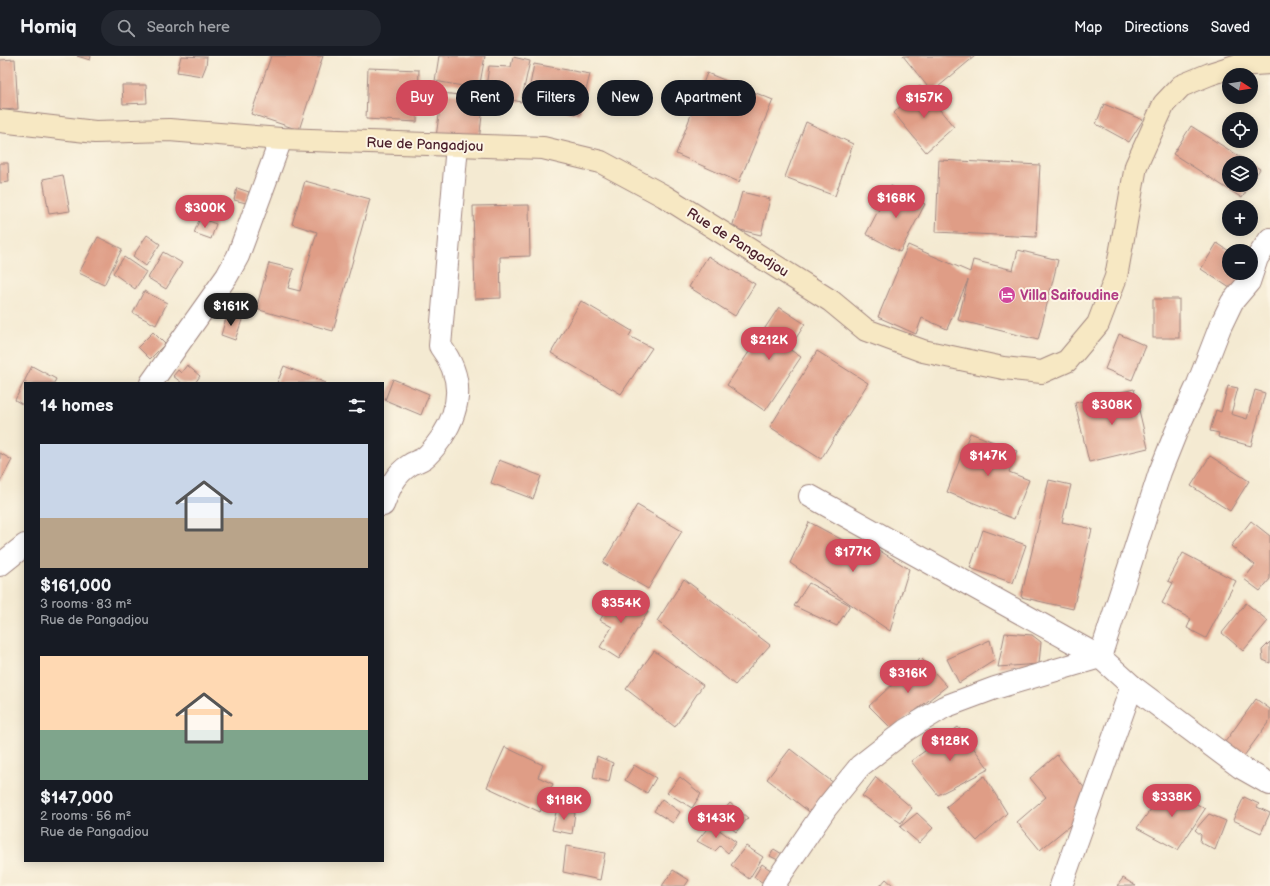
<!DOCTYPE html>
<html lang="en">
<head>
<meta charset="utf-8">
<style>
	:root { --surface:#171b24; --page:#242831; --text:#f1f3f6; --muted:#9ea1a6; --line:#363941; --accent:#d1495b }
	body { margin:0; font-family:"Balsamiq Sans",sans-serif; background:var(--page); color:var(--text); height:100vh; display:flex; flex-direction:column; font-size:15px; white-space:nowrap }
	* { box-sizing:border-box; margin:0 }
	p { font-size:13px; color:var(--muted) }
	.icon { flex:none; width:22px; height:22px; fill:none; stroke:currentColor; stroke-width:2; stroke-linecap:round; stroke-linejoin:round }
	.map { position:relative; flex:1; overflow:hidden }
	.side { position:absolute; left:24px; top:326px; width:360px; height:480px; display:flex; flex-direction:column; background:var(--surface); border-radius:0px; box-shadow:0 2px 10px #0003 }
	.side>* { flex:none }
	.hud { position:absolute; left:396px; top:24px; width:380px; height:36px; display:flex; gap:8px }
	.needle { width:26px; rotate:102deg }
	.tools { position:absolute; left:1222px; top:12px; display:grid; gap:8px }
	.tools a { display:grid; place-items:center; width:36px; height:36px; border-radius:50%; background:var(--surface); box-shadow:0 2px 10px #0003; font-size:20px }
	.price { position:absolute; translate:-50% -34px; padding:0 9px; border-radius:14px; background:var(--accent); color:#fff; font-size:13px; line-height:26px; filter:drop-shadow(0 1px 2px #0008) }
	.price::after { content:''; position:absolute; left:50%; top:24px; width:12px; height:9px; margin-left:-6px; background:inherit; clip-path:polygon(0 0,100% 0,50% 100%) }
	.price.active { background:#222; color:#fff }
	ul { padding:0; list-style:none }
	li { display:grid; align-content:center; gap:8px; height:212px; padding:0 16px }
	li span { display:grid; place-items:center; height:124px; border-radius:0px; color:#555 }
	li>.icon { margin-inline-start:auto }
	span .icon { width:72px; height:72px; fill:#fffc; stroke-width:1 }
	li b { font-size:17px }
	h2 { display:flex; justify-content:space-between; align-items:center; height:48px; padding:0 16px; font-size:17px }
	.pill { padding:0 14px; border-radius:18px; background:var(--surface); box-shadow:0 2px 10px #0003; font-size:14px; line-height:36px }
	.pill.active { background:var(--accent); color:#fff }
	header { display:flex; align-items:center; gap:24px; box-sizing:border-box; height:56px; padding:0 20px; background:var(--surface); border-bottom:1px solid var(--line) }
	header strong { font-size:19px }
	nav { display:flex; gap:22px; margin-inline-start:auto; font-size:14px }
	.search { width:280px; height:36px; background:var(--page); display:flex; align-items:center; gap:10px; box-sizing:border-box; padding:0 14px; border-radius:22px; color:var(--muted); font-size:15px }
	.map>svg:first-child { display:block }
	.building { fill:#df9d86 }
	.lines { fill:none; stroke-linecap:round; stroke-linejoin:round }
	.minor-casing { stroke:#9f847e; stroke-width:24 }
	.secondary-casing { stroke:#9f847e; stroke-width:24 }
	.minor { stroke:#fff; stroke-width:22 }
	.secondary { stroke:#f7e8c3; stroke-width:22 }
	.labels { text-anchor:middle; stroke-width:4; stroke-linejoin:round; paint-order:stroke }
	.street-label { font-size:14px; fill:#4a1f2b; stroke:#fcf5e5 }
	.hotel-label { font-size:14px; font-weight:bold; fill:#b23c85; stroke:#fcf5e5; text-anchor:start }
</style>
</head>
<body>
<header>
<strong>Homiq</strong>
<div class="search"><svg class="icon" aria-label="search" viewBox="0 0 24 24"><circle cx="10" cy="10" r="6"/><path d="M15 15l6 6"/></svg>Search here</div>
<nav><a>Map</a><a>Directions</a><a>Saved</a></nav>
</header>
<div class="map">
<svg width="1270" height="830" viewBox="0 0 1270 830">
	<rect width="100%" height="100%" fill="#fcf5e5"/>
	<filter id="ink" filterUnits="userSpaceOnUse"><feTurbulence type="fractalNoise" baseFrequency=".025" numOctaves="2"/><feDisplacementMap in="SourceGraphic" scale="8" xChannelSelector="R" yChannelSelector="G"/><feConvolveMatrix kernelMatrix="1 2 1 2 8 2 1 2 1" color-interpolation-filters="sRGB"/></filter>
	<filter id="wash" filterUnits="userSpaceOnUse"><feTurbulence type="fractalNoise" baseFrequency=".012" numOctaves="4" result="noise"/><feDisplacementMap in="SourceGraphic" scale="16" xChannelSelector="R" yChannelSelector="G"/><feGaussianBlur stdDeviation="0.9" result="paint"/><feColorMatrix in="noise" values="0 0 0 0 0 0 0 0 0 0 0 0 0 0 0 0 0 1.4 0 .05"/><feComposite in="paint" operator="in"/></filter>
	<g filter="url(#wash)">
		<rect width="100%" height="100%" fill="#f4ead2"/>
		<g id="blocks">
			<!-- building -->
			<g class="building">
				<path d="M77 0H91L90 4Z"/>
				<path d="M181 0 207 1 206 10 202 20 177 16Z"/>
				<path d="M271 0H323L299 74 251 58Z"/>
				<path d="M439 0H485L479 33 435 25Z"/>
				<path d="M903 0H975L932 36Z"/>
				<path d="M513 1 530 5 521 46 485 38 489 10 511 11Z"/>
				<path d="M15 3 18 53 0 54V4Z"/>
				<path d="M534 8 590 18 580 59 527 45Z"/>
				<path d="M368 12 419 14 417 66 366 63Z"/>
				<path d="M707 17 773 44 739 126 676 98Z"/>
				<path d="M122 29H146L147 47 123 48Z"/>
				<path d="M920 30 954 71 926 96 894 57Z"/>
				<path d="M442 37 484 42 479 85 436 81Z"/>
				<path d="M1104 48 1143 64 1129 86 1096 68Z"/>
				<path d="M806 66 853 88 835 140 785 121Z"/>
				<path d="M1191 70 1250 107H1229V129H1250L1242 142 1173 98Z"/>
				<path d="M939 104 1040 109 1036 181 936 176Z"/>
				<path d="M0 107H8L9 126 0 127Z"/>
				<path d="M1251 108 1260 113 1251 127Z"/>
				<path d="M63 119 70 155 49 158 43 123Z"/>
				<path d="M305 125 370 143 333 275 256 253 269 207 294 213 288 232 300 235 317 176 292 168Z"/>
				<path d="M891 130 925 148 900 196 866 178Z"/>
				<path d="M237 132 249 136 246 147 234 144Z"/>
				<path d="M742 136 770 143 761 179 732 172Z"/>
				<path d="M529 149 530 200 500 201 501 242 475 243 473 150Z"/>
				<path d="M200 162 216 168 211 183 194 177Z"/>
				<path d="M147 179 160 188 146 210 133 200Z"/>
				<path d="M98 181 122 193 104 229 79 217Z"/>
				<path d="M1217 187 1229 195V217H1248L1236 236 1201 213Z"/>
				<path d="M908 189 970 216 973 204 1013 214 1018 194 1058 204 1038 284 958 264 968 224 947 273 922 262 916 278 878 261Z"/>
				<path d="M163 196 182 207 166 233 148 222Z"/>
				<path d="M708 200 755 228 735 260 689 231Z"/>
				<path d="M124 201 146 216 135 233 113 217Z"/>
				<path d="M144 235 167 247 156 269 133 257Z"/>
				<rect x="1153" y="243" width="26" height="39"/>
				<path d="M581 245 632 275 629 280 652 292 621 338 551 297Z"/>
				<path d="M779 251 805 268 789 293 801 301 765 355 727 329Z"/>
				<path d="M227 259 242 264 235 284 221 279Z"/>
				<path d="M153 276 165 288 150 303 138 291Z"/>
				<path d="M1119 278 1146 290 1132 324 1105 313Z"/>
				<path d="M817 295 868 327 821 403 770 371Z"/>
				<path d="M187 309 200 320 195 327H182L173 320 178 314 181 317Z"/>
				<path d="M32 310 56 323 54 327H25V350L15 344Z"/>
				<path d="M284 310 326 327H277Z"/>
				<path d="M393 323 429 338 421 359 385 344Z"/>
				<path d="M1228 330 1238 332 1231 358 1247 363 1255 334 1265 337 1251 390 1218 381 1219 377 1210 375 1216 354 1221 356Z"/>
				<path d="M1134 333 1148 392 1089 406 1075 347Z"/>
				<path d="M970 377 1017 395 1009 416 1029 424 1014 463 947 436Z"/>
				<path d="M0 397 12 404 0 426Z"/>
				<path d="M1210 400 1249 425 1230 455 1191 430Z"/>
				<path d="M499 404 541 420 533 443 491 427Z"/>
				<path d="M1049 424 1071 429 1062 466 1092 473 1073 553 1021 541Z"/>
				<path d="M637 449 682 475 648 533 603 507Z"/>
				<path d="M1251 465 1270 480V523L1260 535 1244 523 1255 509 1231 490Z"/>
				<path d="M809 466 863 495 869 488 909 513 890 575 790 507Z"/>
				<path d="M983 474 1026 489 1013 527 970 512Z"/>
				<path d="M1183 497 1236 525 1206 582 1187 572 1191 563 1162 547 1173 527 1168 525Z"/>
				<path d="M684 523 770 589 735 629 657 565Z"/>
				<path d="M809 527 850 549 837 570 794 550Z"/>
				<path d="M617 537 648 556 619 603 600 591 612 571 600 564Z"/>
				<path d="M1246 547 1268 565 1243 595 1222 577Z"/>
				<path d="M1005 577 1032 579 1041 586 1039 608 998 611Z"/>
				<path d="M990 584 995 604 959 627 947 603Z"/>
				<path d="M1270 586V607L1263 604 1262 594Z"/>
				<path d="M654 595 703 629 675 671 626 633Z"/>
				<path d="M921 602 947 630 892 673 869 650Z"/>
				<path d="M1256 643 1270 653V664L1244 700 1225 686Z"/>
				<path d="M958 671 989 713 938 739 911 705Z"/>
				<path d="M505 691 543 709 538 721 553 728 540 756 487 731Z"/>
				<path d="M790 693 835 728 812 758 767 723Z"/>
				<path d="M1057 699 1097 747 1040 794 1017 766 1046 741 1030 722Z"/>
				<path d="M597 700 613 707 609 726 593 722Z"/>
				<path d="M634 709 656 722 647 737 625 724Z"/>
				<path d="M984 720 1007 757 977 785 946 751Z"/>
				<path d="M680 721 701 738 692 752 667 737Z"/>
				<path d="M876 721 912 752 901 767 862 740Z"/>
				<path d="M1168 730 1205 753 1178 794 1137 772Z"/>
				<path d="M1244 741 1259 748 1257 751 1270 757 1261 777 1233 764Z"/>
				<path d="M662 743 680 756 673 767 654 755Z"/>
				<path d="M730 747 748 762 736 776 718 761Z"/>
				<path d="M557 752 575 757 572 778 552 774Z"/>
				<path d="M917 757 933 772 919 787 900 771Z"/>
				<path d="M1209 758 1226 765 1215 794 1200 786 1201 779 1195 774Z"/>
				<path d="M711 768 736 786 728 797 720 790 715 795 697 785Z"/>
				<path d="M566 790 605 797 600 824 563 816Z"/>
				<path d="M746 790 763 801 749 823 731 809Z"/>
				<path d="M774 793 782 798 778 804 770 800Z"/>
				<path d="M762 808 772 815 768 830 754 821Z"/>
				<path d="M673 814 689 824 685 830H662Z"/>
				<path d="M1123 822 1136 830H1117Z"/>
				<path d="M886 823 894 830H880Z"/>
			</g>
		</g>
	</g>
	<g filter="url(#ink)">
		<use href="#blocks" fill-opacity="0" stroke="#9f847e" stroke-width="1"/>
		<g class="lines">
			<!-- minor casing -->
			<g class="minor-casing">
				<g id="minor">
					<path d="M1270 183 1257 202 1249 226 1232 246 1220 271 1198 328 1176 376 1160 416 1100 601 1132 630 1240 711 1270 728"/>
					<path d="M151 327 227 220 238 200 281 83"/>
					<path d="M383 449C389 433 395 418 410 409 414 406 420 405 424 402 431 397 437 388 442 381 462 350 463 320 440 290L457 89"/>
					<path d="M0 509 25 489"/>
					<path d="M773 830 826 752 860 710 906 674 944 651 995 632 1100 601 810 440"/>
					<path d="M1061 830 1132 630"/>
				</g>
			</g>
			<!-- secondary casing -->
			<g class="secondary-casing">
				<path id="secondary" d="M0 65 95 76 169 74 281 83 543 92 601 106 664 140 831 245 866 274 923 295 1003 312 1042 316 1067 305 1098 268 1116 221 1136 110 1164 48 1181 30 1210 18 1238 9 1270 7"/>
			</g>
			<!-- minor -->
			<use href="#minor" class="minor"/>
			<!-- secondary -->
			<use href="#secondary" class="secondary"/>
		</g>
	</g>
	<!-- icons -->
	<defs>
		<g id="hotel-disc" transform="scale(0.9)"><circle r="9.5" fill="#d1479c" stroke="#fcf5e5"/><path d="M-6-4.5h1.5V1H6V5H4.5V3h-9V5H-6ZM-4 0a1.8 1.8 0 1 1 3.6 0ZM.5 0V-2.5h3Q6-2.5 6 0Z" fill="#fff"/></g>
	</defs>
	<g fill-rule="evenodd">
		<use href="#hotel-disc" x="1007" y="239"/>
	</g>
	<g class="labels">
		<!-- street labels -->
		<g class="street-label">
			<text transform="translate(425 88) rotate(2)" y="5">Rue de Pangadjou</text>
			<text transform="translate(738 186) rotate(32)" y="5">Rue de Pangadjou</text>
		</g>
		<!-- hotel labels -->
		<g class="hotel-label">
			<text x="1020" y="244">Villa Saifoudine</text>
		</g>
	</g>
</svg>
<div class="tools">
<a><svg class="needle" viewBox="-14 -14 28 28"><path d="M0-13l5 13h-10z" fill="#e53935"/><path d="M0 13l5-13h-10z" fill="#9ea1a6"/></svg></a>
<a><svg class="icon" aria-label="locate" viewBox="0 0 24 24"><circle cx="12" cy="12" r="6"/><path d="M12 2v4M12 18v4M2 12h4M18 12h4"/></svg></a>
<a><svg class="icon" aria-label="layers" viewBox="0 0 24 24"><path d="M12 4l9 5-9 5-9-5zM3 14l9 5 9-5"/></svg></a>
<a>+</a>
<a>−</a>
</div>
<b class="price" style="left:924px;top:63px">$157K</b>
<b class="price" style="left:896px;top:163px">$168K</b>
<b class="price" style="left:205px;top:173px">$300K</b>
<b class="price active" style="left:231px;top:271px">$161K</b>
<b class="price" style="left:769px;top:305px">$212K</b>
<b class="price" style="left:1112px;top:370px">$308K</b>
<b class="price" style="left:988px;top:421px">$147K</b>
<b class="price" style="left:853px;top:517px">$177K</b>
<b class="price" style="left:621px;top:568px">$354K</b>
<b class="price" style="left:908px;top:638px">$316K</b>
<b class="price" style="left:950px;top:706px">$128K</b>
<b class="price" style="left:1172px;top:762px">$338K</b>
<b class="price" style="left:564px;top:765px">$118K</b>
<b class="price" style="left:716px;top:783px">$143K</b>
<div class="hud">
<a class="pill active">Buy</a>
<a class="pill">Rent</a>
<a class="pill">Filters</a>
<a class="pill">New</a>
<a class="pill">Apartment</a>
</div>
<section class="side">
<h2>14 homes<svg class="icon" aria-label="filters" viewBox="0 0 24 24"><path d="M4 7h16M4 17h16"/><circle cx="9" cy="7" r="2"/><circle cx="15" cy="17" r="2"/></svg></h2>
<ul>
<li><span style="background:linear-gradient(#c9d6e8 60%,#b9a48a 0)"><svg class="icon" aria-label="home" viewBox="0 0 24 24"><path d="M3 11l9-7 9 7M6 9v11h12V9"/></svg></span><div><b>$161,000</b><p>3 rooms · 83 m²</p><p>Rue de Pangadjou</p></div></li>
<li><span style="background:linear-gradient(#ffd9b3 60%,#7fa58c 0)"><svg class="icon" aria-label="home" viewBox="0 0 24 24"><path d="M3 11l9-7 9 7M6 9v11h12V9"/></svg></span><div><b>$147,000</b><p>2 rooms · 56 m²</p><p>Rue de Pangadjou</p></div></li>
</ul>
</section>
</div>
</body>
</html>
